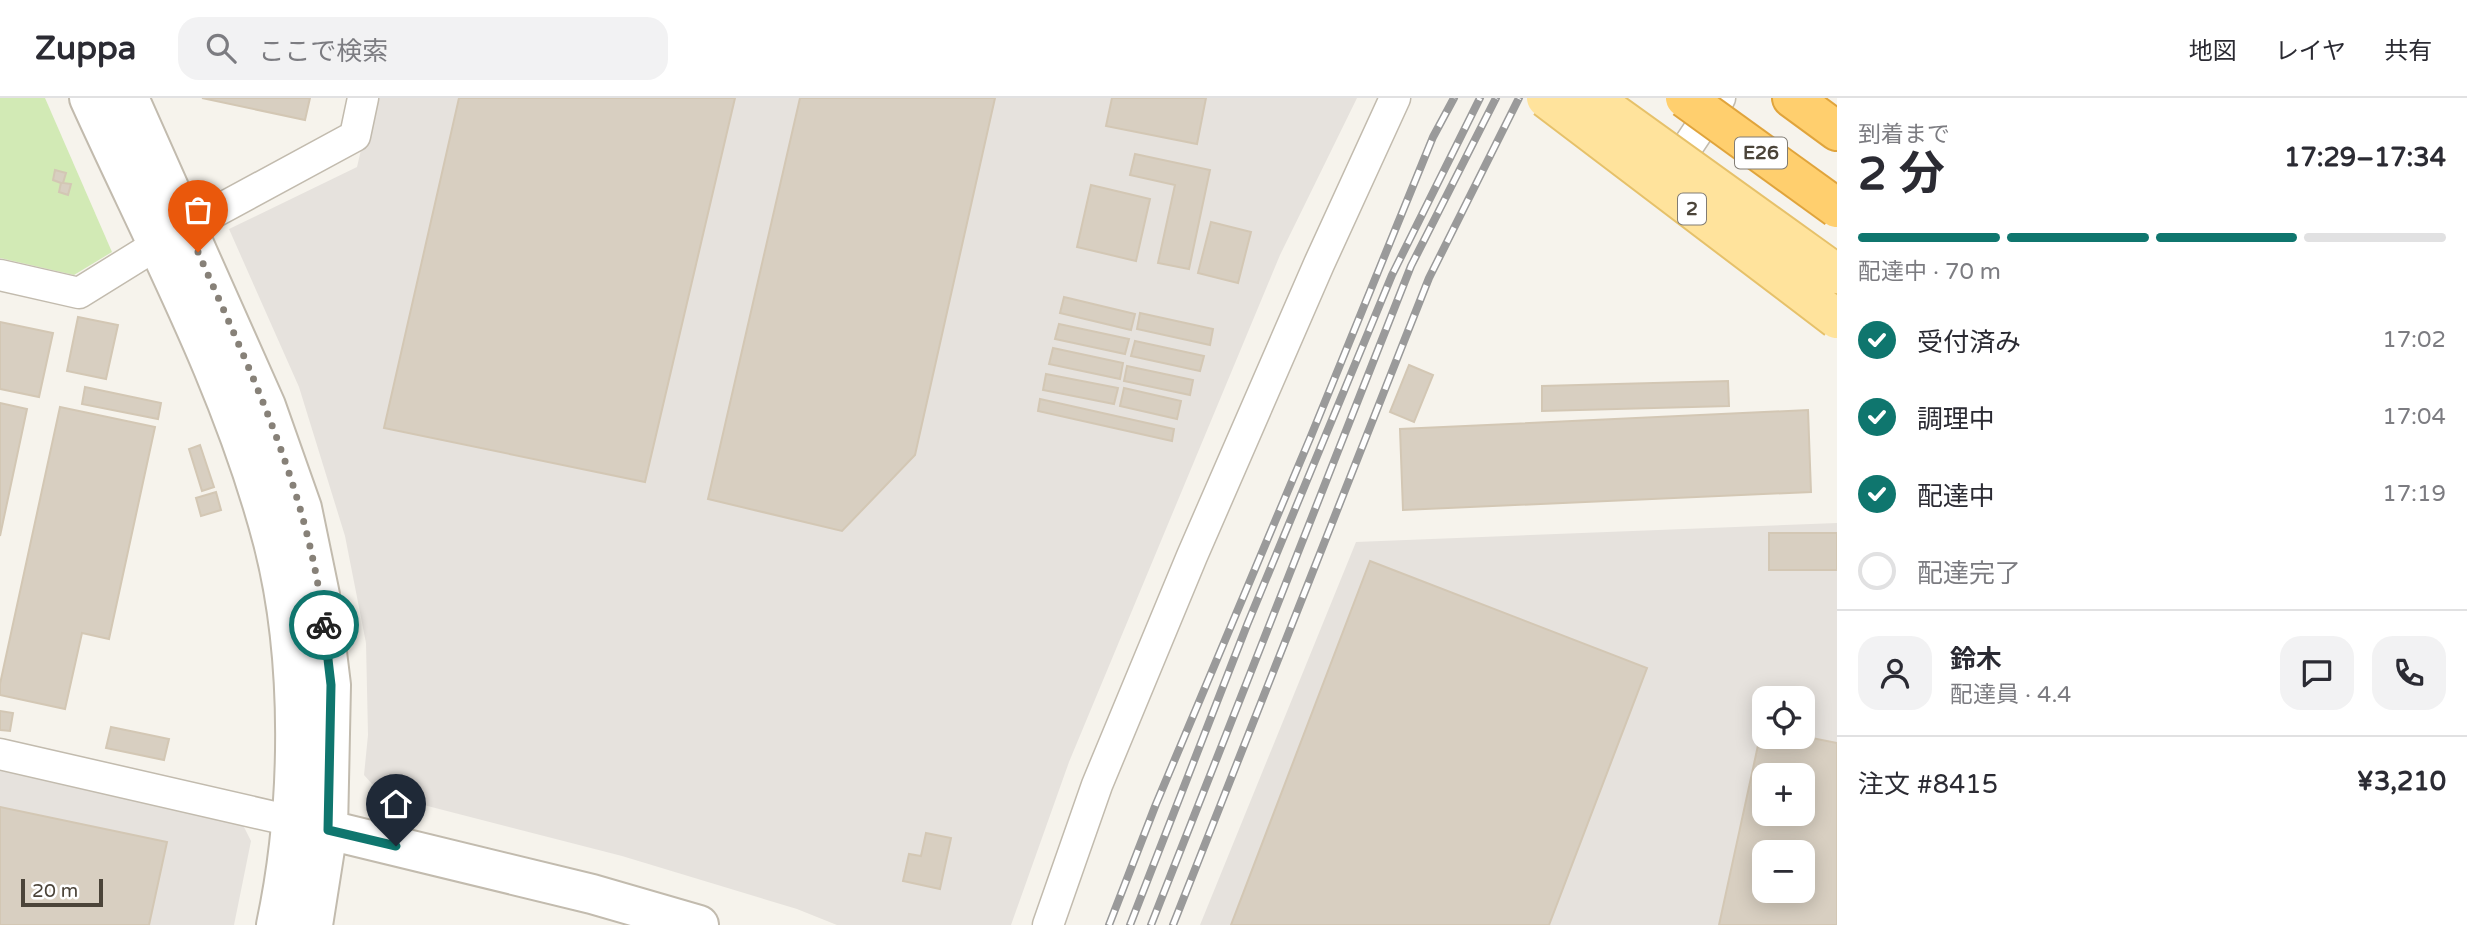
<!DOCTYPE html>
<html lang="ja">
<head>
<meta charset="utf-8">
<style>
  :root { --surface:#fff; --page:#f2f2f3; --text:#2b2b33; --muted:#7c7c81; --line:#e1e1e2; --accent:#0f766e }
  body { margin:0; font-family:"Varela Round","Noto Sans JP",sans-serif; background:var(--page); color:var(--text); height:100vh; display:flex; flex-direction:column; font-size:26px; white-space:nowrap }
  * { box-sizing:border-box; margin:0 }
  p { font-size:23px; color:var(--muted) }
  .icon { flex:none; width:38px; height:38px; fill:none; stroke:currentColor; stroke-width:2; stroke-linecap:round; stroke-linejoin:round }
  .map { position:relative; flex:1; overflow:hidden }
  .drawer { display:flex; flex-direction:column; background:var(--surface); width:630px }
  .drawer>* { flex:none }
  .fabs { position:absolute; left:1752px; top:588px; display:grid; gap:14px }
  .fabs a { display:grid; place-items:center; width:63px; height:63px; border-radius:14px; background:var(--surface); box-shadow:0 4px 18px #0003; font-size:35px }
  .scale { position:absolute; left:21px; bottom:18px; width:82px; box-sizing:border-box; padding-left:7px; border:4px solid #4b4439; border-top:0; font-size:19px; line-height:24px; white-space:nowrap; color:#4b4439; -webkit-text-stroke:5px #fff; paint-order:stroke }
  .pin { position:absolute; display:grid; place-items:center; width:60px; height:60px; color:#fff; margin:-72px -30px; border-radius:50% 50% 50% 0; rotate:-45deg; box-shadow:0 0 7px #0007 }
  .pin .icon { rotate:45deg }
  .courier { position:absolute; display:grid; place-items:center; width:70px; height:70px; margin:-35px; border:5px solid #0f766e; border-radius:50%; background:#fff; color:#222; box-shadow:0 2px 9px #0007 }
  .summary em { font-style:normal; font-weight:700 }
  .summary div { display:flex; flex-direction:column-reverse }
  .summary { display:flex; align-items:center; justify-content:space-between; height:119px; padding:0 21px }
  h1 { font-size:46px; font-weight:700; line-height:52px }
  .bar { display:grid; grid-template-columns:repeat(4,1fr); gap:10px 7px; align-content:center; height:84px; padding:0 21px }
  .bar i { height:9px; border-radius:5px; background:var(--line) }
  .bar .current { background:var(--accent) }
  .bar p { grid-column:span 4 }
  .line { display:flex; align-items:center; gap:18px; padding:0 21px; border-top:2px solid var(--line) }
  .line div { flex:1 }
  .round { display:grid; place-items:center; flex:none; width:74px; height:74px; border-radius:21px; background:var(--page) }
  ol { padding:0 21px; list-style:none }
  li { display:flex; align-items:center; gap:21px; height:77px }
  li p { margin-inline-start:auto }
  li .icon { padding:7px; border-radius:50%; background:var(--accent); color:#fff; stroke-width:4 }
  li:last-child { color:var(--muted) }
  li i { width:38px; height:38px; border:4px solid var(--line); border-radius:50% }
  header { display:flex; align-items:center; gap:42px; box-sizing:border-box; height:98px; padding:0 35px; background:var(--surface); border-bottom:2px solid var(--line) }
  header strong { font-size:33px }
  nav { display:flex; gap:38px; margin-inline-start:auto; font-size:24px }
  .search { width:490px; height:63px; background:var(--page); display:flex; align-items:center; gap:18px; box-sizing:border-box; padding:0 24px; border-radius:21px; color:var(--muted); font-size:26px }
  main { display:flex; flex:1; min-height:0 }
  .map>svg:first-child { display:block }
  .industrial { fill:#e6e2dd; fill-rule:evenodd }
  .green { fill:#d2eab5 }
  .building { fill:#d8cfc1; stroke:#d3c7b4; stroke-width:2; fill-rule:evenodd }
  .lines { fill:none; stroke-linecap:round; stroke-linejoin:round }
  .minor-casing { stroke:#c2bbae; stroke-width:33 }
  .tertiary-casing { stroke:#c2bbae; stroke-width:42 }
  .motorway-casing { stroke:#e0a43c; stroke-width:42 }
  .minor { stroke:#fff; stroke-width:30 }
  .tertiary { stroke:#fff; stroke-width:38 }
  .motorway { stroke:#ffcf6e; stroke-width:38 }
  .rail-casing { stroke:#9a9a9a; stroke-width:8 }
  .rail { stroke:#fff; stroke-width:5; stroke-dasharray:16; stroke-linecap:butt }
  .primary-bridge-casing { stroke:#e6c16a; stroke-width:42; stroke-linecap:butt }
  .motorway-bridge-casing { stroke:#e0a43c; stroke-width:42; stroke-linecap:butt }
  .primary-bridge { stroke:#ffe39c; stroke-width:38 }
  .motorway-bridge { stroke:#ffcf6e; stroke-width:38 }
  .done { stroke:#878178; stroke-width:7; stroke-dasharray:0 12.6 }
  .route { stroke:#0f766e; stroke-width:9 }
  .labels { text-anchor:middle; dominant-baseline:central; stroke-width:6; stroke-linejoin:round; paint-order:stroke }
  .shield { fill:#fff; stroke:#817c74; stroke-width:2 }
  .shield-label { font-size:19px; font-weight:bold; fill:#4b4439 }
</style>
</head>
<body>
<header>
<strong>Zuppa</strong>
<div class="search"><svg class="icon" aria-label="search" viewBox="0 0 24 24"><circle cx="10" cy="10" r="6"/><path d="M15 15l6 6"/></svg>ここで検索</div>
<nav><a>地図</a><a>レイヤ</a><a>共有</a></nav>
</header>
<main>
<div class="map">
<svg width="1837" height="827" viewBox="0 0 1837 827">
  <rect width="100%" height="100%" fill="#f6f3ec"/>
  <!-- industrial -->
  <path class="industrial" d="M373,0H1357L1280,157L1069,664L1011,827H837L797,811L622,758L381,696L364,677L368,637L366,545L345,438L299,289L229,131L357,69Z
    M1837,425V827H1200L1356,444ZM1764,600H1802V639H1764ZM1764,677H1802V716H1764ZM1764,754H1802V793H1764Z
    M0,672L243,727L251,743L234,827H0Z"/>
  <!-- green -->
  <path class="green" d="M0,0H45L112,154L74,177L0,160Z"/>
  <!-- building -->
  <path class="building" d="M202,0H310L305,22Z
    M459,0H735L645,384L384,330Z
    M800,0H995L915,357L842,433L708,401Z
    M1112,0H1206L1197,46L1106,28Z
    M1135,56L1210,72L1189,171L1158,165L1175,87L1130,77Z
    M55,72L66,75L63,85L71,86L68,97L59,94L61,85L53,82Z
    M1091,87L1150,101L1136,163L1077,149Z
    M1211,124L1251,134L1238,185L1198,175Z
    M1064,199L1135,216L1131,232L1060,215Z
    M1140,215L1213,231L1210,247L1137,231Z
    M78,219L118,227L106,281L67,273Z
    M0,224L53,235L39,299L0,291Z
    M1059,226L1129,241L1125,256L1055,241Z
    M1135,243L1204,258L1200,273L1131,258Z
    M1053,250L1123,265L1120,281L1049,266Z
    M1409,267L1433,277L1414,324L1390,314Z
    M1127,268L1193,282L1190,297L1124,283Z
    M1046,276L1118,290L1114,306L1043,292Z
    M1728,283L1729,308L1542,313V288Z
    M85,289L161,305L158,321L82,306Z
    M1124,290L1181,303L1177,321L1120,308Z
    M1040,301L1174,331L1172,343L1038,313Z
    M0,305L27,311L0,438Z
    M60,309L155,329L109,541L82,535L65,611L0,597V586Z
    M1808,312L1811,394L1403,412L1400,331Z
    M200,347L214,389L202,393L189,351Z
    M216,394L221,412L201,418L196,400Z
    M1769,435H1837V472H1769Z
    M1370,463L1647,570L1549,827H1231Z
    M0,613L13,615L10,633L0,632Z
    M111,629L169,641L164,662L106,650Z
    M1762,629L1764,639L1802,638L1837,645V827H1719ZM1764,677H1802V716H1764ZM1764,754H1802V793H1764Z
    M0,709L167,744L149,827H0Z
    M926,735L951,740L940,791L903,783L909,756L921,758Z"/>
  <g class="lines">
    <!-- minor casing -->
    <g class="minor-casing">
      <path id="minor" d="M1668,78L1720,0
        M187,129L355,38L363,0
        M0,177L79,195L158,146
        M0,656L292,723
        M1048,827L1097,687L1192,458L1319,166L1395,0"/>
    </g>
    <!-- tertiary casing -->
    <g class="tertiary-casing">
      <path id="tertiary" d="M89,0C155,146 232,287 273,444C303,561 301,709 276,827
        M129,0L266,308L302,410L320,497L331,587L328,732L313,827
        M304,726L592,796L699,827"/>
    </g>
    <!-- motorway casing -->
    <g class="motorway-casing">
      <path id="motorway" d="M1792,0L1837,33"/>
    </g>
    <!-- minor -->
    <use href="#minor" class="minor"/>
    <!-- tertiary -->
    <use href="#tertiary" class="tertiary"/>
    <!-- motorway -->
    <use href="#motorway" class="motorway"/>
    <!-- rail casing -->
    <g class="rail-casing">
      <path id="rail" d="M1109,827L1156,706L1311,338L1433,39L1454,0
        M1130,827L1247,527L1392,177L1480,0
        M1151,827L1411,168L1496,0
        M1173,827L1429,180L1519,0"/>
    </g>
    <!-- rail -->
    <use href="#rail" class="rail"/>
    <!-- primary-bridge casing -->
    <g class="primary-bridge-casing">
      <path id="primary-bridge" d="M1546,0L1837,221
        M1592,0L1837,176"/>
    </g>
    <!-- motorway-bridge casing -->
    <g class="motorway-bridge-casing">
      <path id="motorway-bridge" d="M1685,0L1837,110"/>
    </g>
    <!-- primary-bridge -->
    <use href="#primary-bridge" class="primary-bridge"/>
    <!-- motorway-bridge -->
    <use href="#motorway-bridge" class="motorway-bridge"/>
  </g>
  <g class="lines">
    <!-- done -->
    <path class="done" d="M198,154C252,277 308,392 324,527"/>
    <!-- route -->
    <path class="route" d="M324,527L331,587L328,732L396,748"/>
  </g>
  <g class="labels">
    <!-- shield labels -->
    <g class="shield">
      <rect x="1735" y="39.5" width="52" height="31" rx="5"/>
      <rect x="1678" y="95.5" width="28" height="31" rx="5"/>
    </g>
    <g class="shield-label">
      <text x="1761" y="55">E26</text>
      <text x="1692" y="111">2</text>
    </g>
  </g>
</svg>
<div class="fabs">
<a><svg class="icon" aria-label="locate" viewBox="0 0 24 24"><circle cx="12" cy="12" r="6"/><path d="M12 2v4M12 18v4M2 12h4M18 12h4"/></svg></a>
<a>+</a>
<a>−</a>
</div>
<div class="scale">20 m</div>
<div class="pin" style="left:198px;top:154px;background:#ea580c"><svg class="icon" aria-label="bag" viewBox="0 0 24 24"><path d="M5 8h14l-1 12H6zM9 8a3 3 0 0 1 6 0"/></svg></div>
<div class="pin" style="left:396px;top:748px;background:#1f2937"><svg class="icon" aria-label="home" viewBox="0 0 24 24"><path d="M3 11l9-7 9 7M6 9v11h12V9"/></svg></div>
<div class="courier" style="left:324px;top:527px"><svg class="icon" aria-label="bike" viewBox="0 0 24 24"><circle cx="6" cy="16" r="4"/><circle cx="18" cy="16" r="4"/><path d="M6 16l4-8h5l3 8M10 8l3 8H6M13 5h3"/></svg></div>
</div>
<section class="drawer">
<div class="summary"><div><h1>2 分</h1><p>到着まで</p></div><em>17:29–17:34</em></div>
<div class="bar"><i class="current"></i><i class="current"></i><i class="current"></i><i></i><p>配達中 · 70 m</p></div>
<ol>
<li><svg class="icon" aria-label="check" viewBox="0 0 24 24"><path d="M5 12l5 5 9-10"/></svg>受付済み<p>17:02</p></li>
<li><svg class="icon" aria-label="check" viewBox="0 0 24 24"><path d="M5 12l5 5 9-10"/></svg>調理中<p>17:04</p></li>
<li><svg class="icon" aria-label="check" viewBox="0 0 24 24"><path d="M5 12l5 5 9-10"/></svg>配達中<p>17:19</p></li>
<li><i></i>配達完了</li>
</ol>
<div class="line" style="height:126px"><a class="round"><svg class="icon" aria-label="person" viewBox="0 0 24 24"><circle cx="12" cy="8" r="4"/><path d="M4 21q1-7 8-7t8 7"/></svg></a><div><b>鈴木</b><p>配達員 · 4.4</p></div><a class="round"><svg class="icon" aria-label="chat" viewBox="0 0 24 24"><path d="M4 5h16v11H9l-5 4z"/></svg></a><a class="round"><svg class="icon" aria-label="phone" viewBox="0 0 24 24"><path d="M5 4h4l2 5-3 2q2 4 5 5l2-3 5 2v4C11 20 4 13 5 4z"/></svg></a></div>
<div class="line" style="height:91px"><div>注文 #8415</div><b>¥3,210</b></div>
</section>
</main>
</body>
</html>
